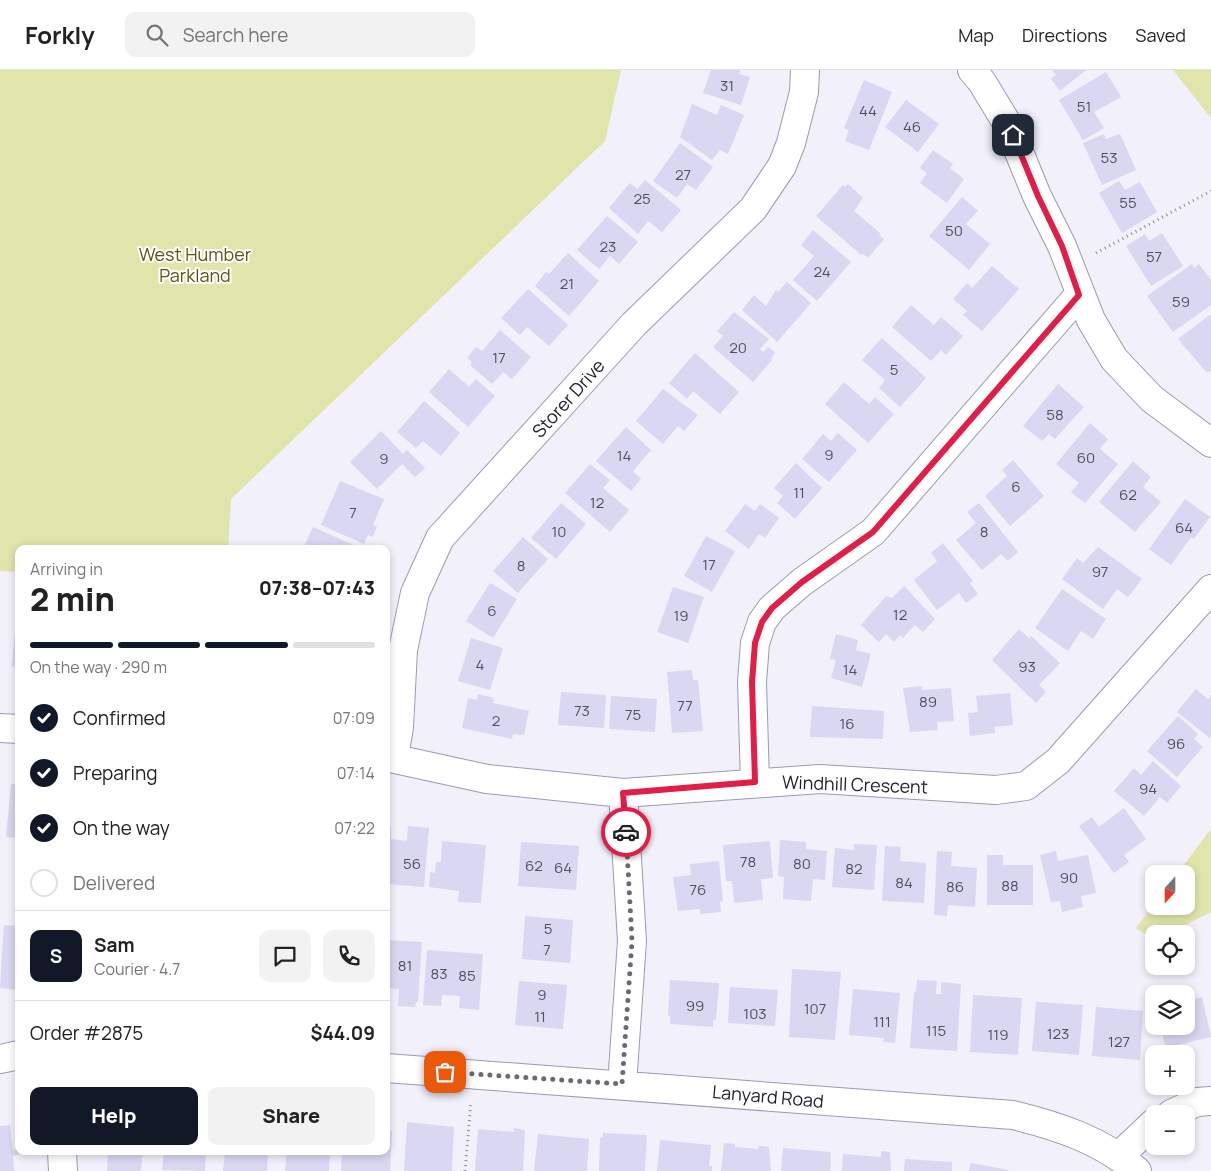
<!DOCTYPE html>
<html lang="en">
<head>
<meta charset="utf-8">
<style>
  :root { --surface:#fff; --page:#f2f2f2; --text:#222; --muted:#767676; --line:#e0e0e0; --accent:#111827 }
  body { margin:0; font-family:Manrope,sans-serif; background:var(--page); color:var(--text); height:100vh; display:flex; flex-direction:column; font-size:19px; white-space:nowrap }
  * { box-sizing:border-box; margin:0 }
  p { font-size:16px; color:var(--muted) }
  .icon { flex:none; width:28px; height:28px; fill:none; stroke:currentColor; stroke-width:2; stroke-linecap:round; stroke-linejoin:round }
  .map { position:relative; flex:1; overflow:hidden }
  .sheet { position:absolute; left:15px; top:475px; width:375px; height:610px; display:flex; flex-direction:column; background:var(--surface); border-radius:10px; box-shadow:0 2px 8px #0003 }
  .sheet>* { flex:none }
  .needle { width:32px; rotate:201deg }
  .tools { position:absolute; left:1145px; top:795px; display:grid; gap:10px }
  .tools a { display:grid; place-items:center; width:50px; height:50px; border-radius:10px; background:var(--surface); box-shadow:0 2px 8px #0003; font-size:25px }
  .pin { position:absolute; display:grid; place-items:center; width:42px; height:42px; color:#fff; margin:-21px; border-radius:10px; box-shadow:0 2px 8px #0006 }
  .courier { position:absolute; display:grid; place-items:center; width:50px; height:50px; margin:-25px; border:4px solid #e11d48; border-radius:50%; background:#fff; color:#222; box-shadow:0 1px 6px #0007 }
  .head em { font-style:normal; font-weight:800 }
  .head div { display:flex; flex-direction:column-reverse }
  .head { display:flex; align-items:center; justify-content:space-between; height:85px; padding:0 15px }
  h1 { font-size:32px; font-weight:800; line-height:38px }
  .bar { display:grid; grid-template-columns:repeat(4,1fr); gap:8px 5px; align-content:center; height:60px; padding:0 15px }
  .bar i { height:6px; border-radius:4px; background:var(--line) }
  .bar .active { background:var(--accent) }
  .bar p { grid-column:span 4 }
  .line { display:flex; align-items:center; gap:12px; padding:0 15px; border-top:1px solid var(--line) }
  .line div { flex:1 }
  .round { display:grid; place-items:center; flex:none; width:52px; height:52px; border-radius:10px; background:var(--page) }
  ol { padding:0 15px; list-style:none }
  li { display:flex; align-items:center; gap:15px; height:55px }
  li p { margin-inline-start:auto }
  li .icon { padding:5px; border-radius:50%; background:var(--accent); color:#fff; stroke-width:4 }
  li:last-child { color:var(--muted) }
  li i { width:28px; height:28px; border:2px solid var(--line); border-radius:50% }
  .button { display:flex; gap:10px; margin-top:auto; padding:10px 15px }
  .button a { flex:1; height:58px; border-radius:10px; background:var(--accent); color:#fff; font-size:20px; font-weight:800; line-height:58px; text-align:center }
  .button a+a { background:var(--page); color:var(--text) }
  header { display:flex; align-items:center; gap:30px; box-sizing:border-box; height:70px; padding:0 25px; background:var(--surface); border-bottom:1px solid var(--line) }
  header strong { font-size:24px }
  nav { display:flex; gap:28px; margin-inline-start:auto; font-size:18px }
  .search { width:350px; height:45px; background:var(--page); display:flex; align-items:center; gap:12px; box-sizing:border-box; padding:0 18px; border-radius:10px; color:var(--muted); font-size:19px }
  .map>svg:first-child { display:block }
  .green { fill:#e0e5ab }
  .building { fill:#d9d7f1 }
  .lines { fill:none; stroke-linecap:round; stroke-linejoin:round }
  .minor-casing { stroke:#9c9ab4; stroke-width:30 }
  .path { stroke:#8a8994; stroke-width:3; stroke-dasharray:1 4; stroke-linecap:butt }
  .minor { stroke:#fff; stroke-width:28 }
  .done { stroke:#6b6a74; stroke-width:5; stroke-dasharray:0 9 }
  .route { stroke:#e11d48; stroke-width:6 }
  .labels { text-anchor:middle; dominant-baseline:central; stroke-width:4; stroke-linejoin:round; paint-order:stroke }
  .number-label { font-size:15px; fill:#504f5d }
  .park-label { font-size:18px; fill:#555713; stroke:#fff }
  .street-label { font-size:18px; fill:#23222c; stroke:#fff }
</style>
</head>
<body>
<header>
<strong>Forkly</strong>
<div class="search"><svg class="icon" aria-label="search" viewBox="0 0 24 24"><circle cx="10" cy="10" r="6"/><path d="M15 15l6 6"/></svg>Search here</div>
<nav><a>Map</a><a>Directions</a><a>Saved</a></nav>
</header>
<div class="map">
<svg width="1211" height="1101" viewBox="0 0 1211 1101">
  <rect width="100%" height="100%" fill="#f1f0fb"/>
  <!-- green -->
  <path class="green" d="M0,0H621L605,71L231,429L228,479H19V502L0,501Z
    M1173,0H1211V48Z
    M1211,759V842L1168,864H1154L1153,870L1136,858L1154,834V836H1186V804H1177Z"/>
  <!-- building -->
  <path class="building" d="M711,0H740L739,4L750,7L741,35L703,23Z
    M1052,0H1086L1060,21L1051,9L1056,5Z
    M1106,2L1121,27L1094,42L1104,58L1083,70L1059,30Z
    M864,10L892,22L869,80L845,71L849,60L844,58Z
    M906,30L939,54L918,82L885,57Z
    M692,34L717,45L721,35L744,45L728,84L720,80L712,90L680,67Z
    M1104,64L1106,69L1120,64L1136,100L1102,115L1083,73Z
    M680,73L713,97L696,120L687,114L677,128L653,111Z
    M933,80L953,94L950,98L964,109L947,133L920,113L927,103L920,98Z
    M645,110L681,140L662,162L648,151L638,164L609,138L630,113L637,119Z
    M1119,111L1125,120L1140,112L1157,142L1122,163L1099,123Z
    M848,114L863,128L854,141L881,164L879,165L884,169L868,188L863,184L861,185L816,146L843,115L845,117Z
    M962,127L978,141L966,154L990,174L969,200L929,166Z
    M607,146L638,172L619,194L610,186L599,199L577,180Z
    M813,160L851,192L817,231L793,210L814,186L801,175Z
    M1162,163L1183,196L1151,216L1126,176L1145,164L1149,171Z
    M568,183L599,211L569,246L535,216L546,202L549,204Z
    M1192,194L1194,198L1199,194L1211,210V235L1173,262L1147,226Z
    M992,196L1019,219L982,261L963,245L967,241L953,229L967,213L972,218Z
    M787,212L811,233L777,272L742,240L754,225L766,236L776,220L778,222Z
    M528,219L568,255L549,276L527,257L520,265L501,248Z
    M911,235L934,255L941,247L963,266L946,285L941,280L931,291L892,257Z
    M734,242L769,269L760,279L763,282L768,277L775,282L771,289L772,290L753,312L713,277L723,266L717,261Z
    M1211,244V300L1207,303L1178,269Z
    M500,260L531,287L512,309L503,302L492,314L470,295L472,292L467,288L476,277L482,281Z
    M882,268L926,308L900,337L879,318L885,310L862,290Z
    M695,283L739,322L720,344L693,321L687,329L669,313Z
    M449,299L469,317L476,309L495,326L468,357L429,322Z
    M844,312L869,334L875,327L894,344L868,373L825,334Z
    M1058,314L1084,337L1055,369L1049,364L1042,371L1023,356Z
    M663,319L698,345L684,361L678,356L663,374L636,351Z
    M424,331L460,363L441,386L423,371L416,378L397,362Z
    M1090,353L1108,369L1100,379L1118,394L1085,433L1071,422L1079,413L1056,394Z
    M626,357L651,380L633,401L641,409L631,421L596,391Z
    M381,361L403,384L407,380L425,398L415,407L402,394L377,419L350,392Z
    M838,363L857,380L829,412L802,389L823,364L831,371Z
    M1013,390L1044,426L1010,456L985,426L1007,406L1002,400Z
    M1133,391L1151,407L1143,417L1161,432L1135,462L1099,432Z
    M796,393L822,418L795,449L777,433L783,426L774,418Z
    M590,394L610,410L603,418L629,440L610,462L565,423Z
    M340,411L384,429L373,455L377,456L373,467L368,465L364,474L321,455Z
    M1185,429L1210,447L1194,469L1191,467L1171,495L1149,479Z
    M561,433L586,454L556,489L531,468Z
    M979,433L1018,482L1008,491L1001,484L982,500L956,470L976,453L967,442Z
    M745,434L755,441L760,434L779,448L765,468L759,464L749,479L725,461Z
    M313,457L354,475L352,479H303Z
    M706,466L735,481L712,522L684,506Z
    M523,467L548,489L518,523L493,501Z
    M943,473L973,511L970,513L978,524L966,533L959,523L937,540L914,510L937,491L931,483Z
    M1098,477L1142,509L1128,527L1117,519L1103,539L1062,509L1077,488L1083,493Z
    M490,513L517,529L493,568L466,551Z
    M904,516L935,549L923,562L915,555L903,568L900,565L894,572L886,564L879,572L861,555L886,526L892,528Z
    M673,517L704,527L688,573L657,562Z
    M1062,519L1106,549L1093,569L1081,561L1068,581L1035,558Z
    M16,549H19V597L12,596Z
    M1019,559L1029,568L1031,566L1060,593L1039,615L1046,622L1036,633L992,590Z
    M836,564L858,570L856,580L871,584L862,617L831,608L836,590L830,589Z
    M471,568L503,578L490,620L458,611Z
    M692,600L693,610H698L703,661L672,663L667,602Z
    M922,616V620L951,618L954,651L937,652L938,660L910,662L903,618Z
    M1196,619L1208,629L1211,625V669L1177,642Z
    M561,622L606,625L604,658L558,655Z
    M1010,623L1013,655L994,657L995,663L970,666L968,643L978,642L976,626Z
    M478,624L494,628L493,633L529,641L524,665L513,664L512,669L462,658L468,628L477,630Z
    M611,626L657,629L655,662L609,659Z
    M812,636L884,641L883,669L810,667Z
    M1178,646L1198,664L1194,669L1203,677L1177,707L1147,681Z
    M1153,691L1181,716L1167,733L1160,727L1144,746L1114,721L1134,698L1141,705Z
    M11,714H19V768L6,767Z
    M1124,738L1146,769L1124,785L1129,792L1114,803L1079,756L1092,747L1099,757Z
    M386,755L391,756V769L407,771L408,756L429,758L424,817L386,814Z
    M780,770L806,772V779L827,781L825,810L813,809L811,831L783,829L784,807L778,806Z
    M442,771L486,775L481,833L458,832L459,821L429,817L430,802L435,803L436,792H441Z
    M770,771L773,808L761,809L763,830L734,833L732,811H726L723,775Z
    M521,772L579,776L576,820L518,816Z
    M854,774L877,775L874,820L832,817L835,778L854,780Z
    M885,776L901,777L900,791L926,793L924,833L882,831Z
    M937,781L952,782L951,796L977,798L975,837L948,835L947,846L934,845Z
    M1056,781L1058,791L1088,785L1096,823L1081,826L1083,837L1062,842L1060,831L1051,832L1040,785Z
    M987,785H1003V795H1033V835H987Z
    M719,791L723,831L720,832L721,842L700,844V839L678,841L673,807L691,805L690,794Z
    M525,846L573,850L570,893L522,889Z
    M4,855L19,856V920L0,918Z
    M386,870L422,872L418,932H416L415,937L398,936L399,919L386,918Z
    M427,880L483,884L479,940L459,938L460,926L442,925L441,936L423,935Z
    M792,899L841,902L835,970L789,967Z
    M670,910L719,913L716,950H713V957L670,954V946H668Z
    M917,910L937,911L936,924H941V912L961,914L957,981L910,978L914,922H916Z
    M519,911L567,915L563,959L515,955Z
    M730,917L778,920L775,956L728,953Z
    M853,919L900,923L895,973L883,972L884,968L849,965Z
    M973,925L1022,928L1018,985L970,982Z
    M1202,927L1211,967L1166,978L1160,956H1186V931Z
    M1036,932L1083,935L1079,985L1032,981Z
    M1096,937L1143,941L1140,990L1092,986Z
    M407,1052L454,1057L452,1101H404Z
    M10,1055L13,1080L18,1079L19,1085L13,1086L14,1101H0V1056Z
    M514,1058L524,1060L525,1062L523,1101H475L478,1059L514,1062Z
    M386,1061H392L390,1101H341L342,1081H386Z
    M603,1063L647,1065L645,1101H599L600,1067L603,1068Z
    M538,1064L589,1069L587,1101H534Z
    M660,1070L711,1075L709,1096H712V1101H657Z
    M724,1073L735,1074V1077L758,1079V1076L769,1077L771,1101H721Z
    M783,1078L831,1082L830,1101H781Z
    M108,1081H143L141,1101H107Z
    M164,1081H206L205,1101L162,1100Z
    M225,1081H268L267,1101H223Z
    M287,1081H330L329,1101H285Z
    M881,1081L890,1082L891,1101H842L843,1084L881,1087Z
    M905,1089L952,1092V1101H904Z
    M971,1093L1009,1100V1101H969Z"/>
  <g class="lines">
    <!-- minor casing -->
    <g class="minor-casing">
      <path id="minor" d="M972,0L982,12L1008,55L1037,126L1062,176L1091,250L1114,289L1152,329L1211,373
        M0,658L19,659
        M386,687L487,709L623,723L820,709L996,720L1026,716L1058,691L1211,519
        M394,687L399,657L403,580L415,523L440,468L634,254L753,139L782,96L791,73L804,22L805,0
        M755,712L752,612L755,573L762,552L772,538L802,512L873,462L1079,225
        M0,989L19,985
        M386,998L1013,1045C1058,1056 1101,1070 1137,1101
        M622,1015L632,871L623,723
        M1171,1044L1197,1032L1211,1031
        M62,1081L63,1101
        M1119,1086L1154,1053"/>
    </g>
    <!-- path -->
    <path class="path" d="M1096,183L1211,121
      M465,1101L471,1032"/>
    <!-- minor -->
    <use href="#minor" class="minor"/>
  </g>
  <g class="lines">
    <!-- done -->
    <path class="done" d="M445,1002L622,1014L632,871L626,762"/>
    <!-- route -->
    <path class="route" d="M626,762L623,723L755,712L752,612L755,573L762,552L772,538L802,512L873,462L1079,225L1062,176L1038,126L1013,65"/>
  </g>
  <g class="labels">
    <!-- number labels -->
    <g class="number-label">
      <text x="727" y="15">31</text>
      <text x="1084" y="36">51</text>
      <text x="868" y="40">44</text>
      <text x="912" y="56">46</text>
      <text x="1109" y="87">53</text>
      <text x="683" y="104">27</text>
      <text x="642" y="128">25</text>
      <text x="1128" y="132">55</text>
      <text x="954" y="160">50</text>
      <text x="608" y="176">23</text>
      <text x="1154" y="186">57</text>
      <text x="822" y="201">24</text>
      <text x="567" y="213">21</text>
      <text x="1181" y="231">59</text>
      <text x="738" y="277">20</text>
      <text x="499" y="287">17</text>
      <text x="894" y="299">5</text>
      <text x="1055" y="344">58</text>
      <text x="829" y="384">9</text>
      <text x="624" y="385">14</text>
      <text x="1086" y="387">60</text>
      <text x="384" y="388">9</text>
      <text x="1016" y="416">6</text>
      <text x="799" y="422">11</text>
      <text x="1128" y="424">62</text>
      <text x="597" y="432">12</text>
      <text x="353" y="442">7</text>
      <text x="1184" y="457">64</text>
      <text x="559" y="461">10</text>
      <text x="984" y="461">8</text>
      <text x="709" y="494">17</text>
      <text x="521" y="495">8</text>
      <text x="1100" y="501">97</text>
      <text x="492" y="540">6</text>
      <text x="900" y="544">12</text>
      <text x="681" y="545">19</text>
      <text x="480" y="594">4</text>
      <text x="1027" y="596">93</text>
      <text x="850" y="599">14</text>
      <text x="928" y="631">89</text>
      <text x="685" y="635">77</text>
      <text x="582" y="640">73</text>
      <text x="633" y="644">75</text>
      <text x="496" y="650">2</text>
      <text x="847" y="653">16</text>
      <text x="1176" y="673">96</text>
      <text x="1148" y="718">94</text>
      <text x="748" y="791">78</text>
      <text x="412" y="793">56</text>
      <text x="802" y="793">80</text>
      <text x="534" y="795">62</text>
      <text x="563" y="797">64</text>
      <text x="854" y="798">82</text>
      <text x="1069" y="807">90</text>
      <text x="904" y="812">84</text>
      <text x="1010" y="815">88</text>
      <text x="955" y="816">86</text>
      <text x="698" y="819">76</text>
      <text x="548" y="858">5</text>
      <text x="547" y="879">7</text>
      <text x="405" y="895">81</text>
      <text x="439" y="903">83</text>
      <text x="467" y="905">85</text>
      <text x="542" y="924">9</text>
      <text x="695" y="935">99</text>
      <text x="815" y="938">107</text>
      <text x="755" y="943">103</text>
      <text x="540" y="946">11</text>
      <text x="882" y="951">111</text>
      <text x="936" y="960">115</text>
      <text x="1058" y="963">123</text>
      <text x="998" y="964">119</text>
      <text x="1119" y="971">127</text>
    </g>
    <!-- park labels -->
    <g class="park-label">
      <text x="195" y="184">West Humber<tspan x="195" dy="21">Parkland</tspan></text>
    </g>
    <!-- street labels -->
    <g class="street-label">
      <text transform="translate(568 328) rotate(-48)">Storer Drive</text>
      <text transform="translate(855 714) rotate(2)">Windhill Crescent</text>
      <text transform="translate(768 1026) rotate(5)">Lanyard Road</text>
    </g>
  </g>
</svg>
<div class="tools">
<a><svg class="needle" viewBox="-14 -14 28 28"><path d="M0-13l5 13h-10z" fill="#e53935"/><path d="M0 13l5-13h-10z" fill="#767676"/></svg></a>
<a><svg class="icon" aria-label="locate" viewBox="0 0 24 24"><circle cx="12" cy="12" r="6"/><path d="M12 2v4M12 18v4M2 12h4M18 12h4"/></svg></a>
<a><svg class="icon" aria-label="layers" viewBox="0 0 24 24"><path d="M12 4l9 5-9 5-9-5zM3 14l9 5 9-5"/></svg></a>
<a>+</a>
<a>−</a>
</div>
<div class="pin" style="left:445px;top:1002px;background:#ea580c"><svg class="icon" aria-label="bag" viewBox="0 0 24 24"><path d="M5 8h14l-1 12H6zM9 8a3 3 0 0 1 6 0"/></svg></div>
<div class="pin" style="left:1013px;top:65px;background:#1f2937"><svg class="icon" aria-label="home" viewBox="0 0 24 24"><path d="M3 11l9-7 9 7M6 9v11h12V9"/></svg></div>
<div class="courier" style="left:626px;top:762px"><svg class="icon" aria-label="car" viewBox="0 0 24 24"><path d="M5 17H2v-5l4-1 3-4h7l3 4 3 1v5h-3M9 17h6M6 11h13"/><circle cx="7" cy="17" r="2"/><circle cx="17" cy="17" r="2"/></svg></div>
<section class="sheet">
<div class="head"><div><h1>2 min</h1><p>Arriving in</p></div><em>07:38–07:43</em></div>
<div class="bar"><i class="active"></i><i class="active"></i><i class="active"></i><i></i><p>On the way · 290 m</p></div>
<ol>
<li><svg class="icon" aria-label="check" viewBox="0 0 24 24"><path d="M5 12l5 5 9-10"/></svg>Confirmed<p>07:09</p></li>
<li><svg class="icon" aria-label="check" viewBox="0 0 24 24"><path d="M5 12l5 5 9-10"/></svg>Preparing<p>07:14</p></li>
<li><svg class="icon" aria-label="check" viewBox="0 0 24 24"><path d="M5 12l5 5 9-10"/></svg>On the way<p>07:22</p></li>
<li><i></i>Delivered</li>
</ol>
<div class="line" style="height:90px"><b class="round" style="background:var(--accent);color:#fff">S</b><div><b>Sam</b><p>Courier · 4.7</p></div><a class="round"><svg class="icon" aria-label="chat" viewBox="0 0 24 24"><path d="M4 5h16v11H9l-5 4z"/></svg></a><a class="round"><svg class="icon" aria-label="phone" viewBox="0 0 24 24"><path d="M5 4h4l2 5-3 2q2 4 5 5l2-3 5 2v4C11 20 4 13 5 4z"/></svg></a></div>
<div class="line" style="height:65px"><div>Order #2875</div><b>$44.09</b></div>
<div class="button"><a>Help</a><a>Share</a></div>
</section>
</div>
</body>
</html>
